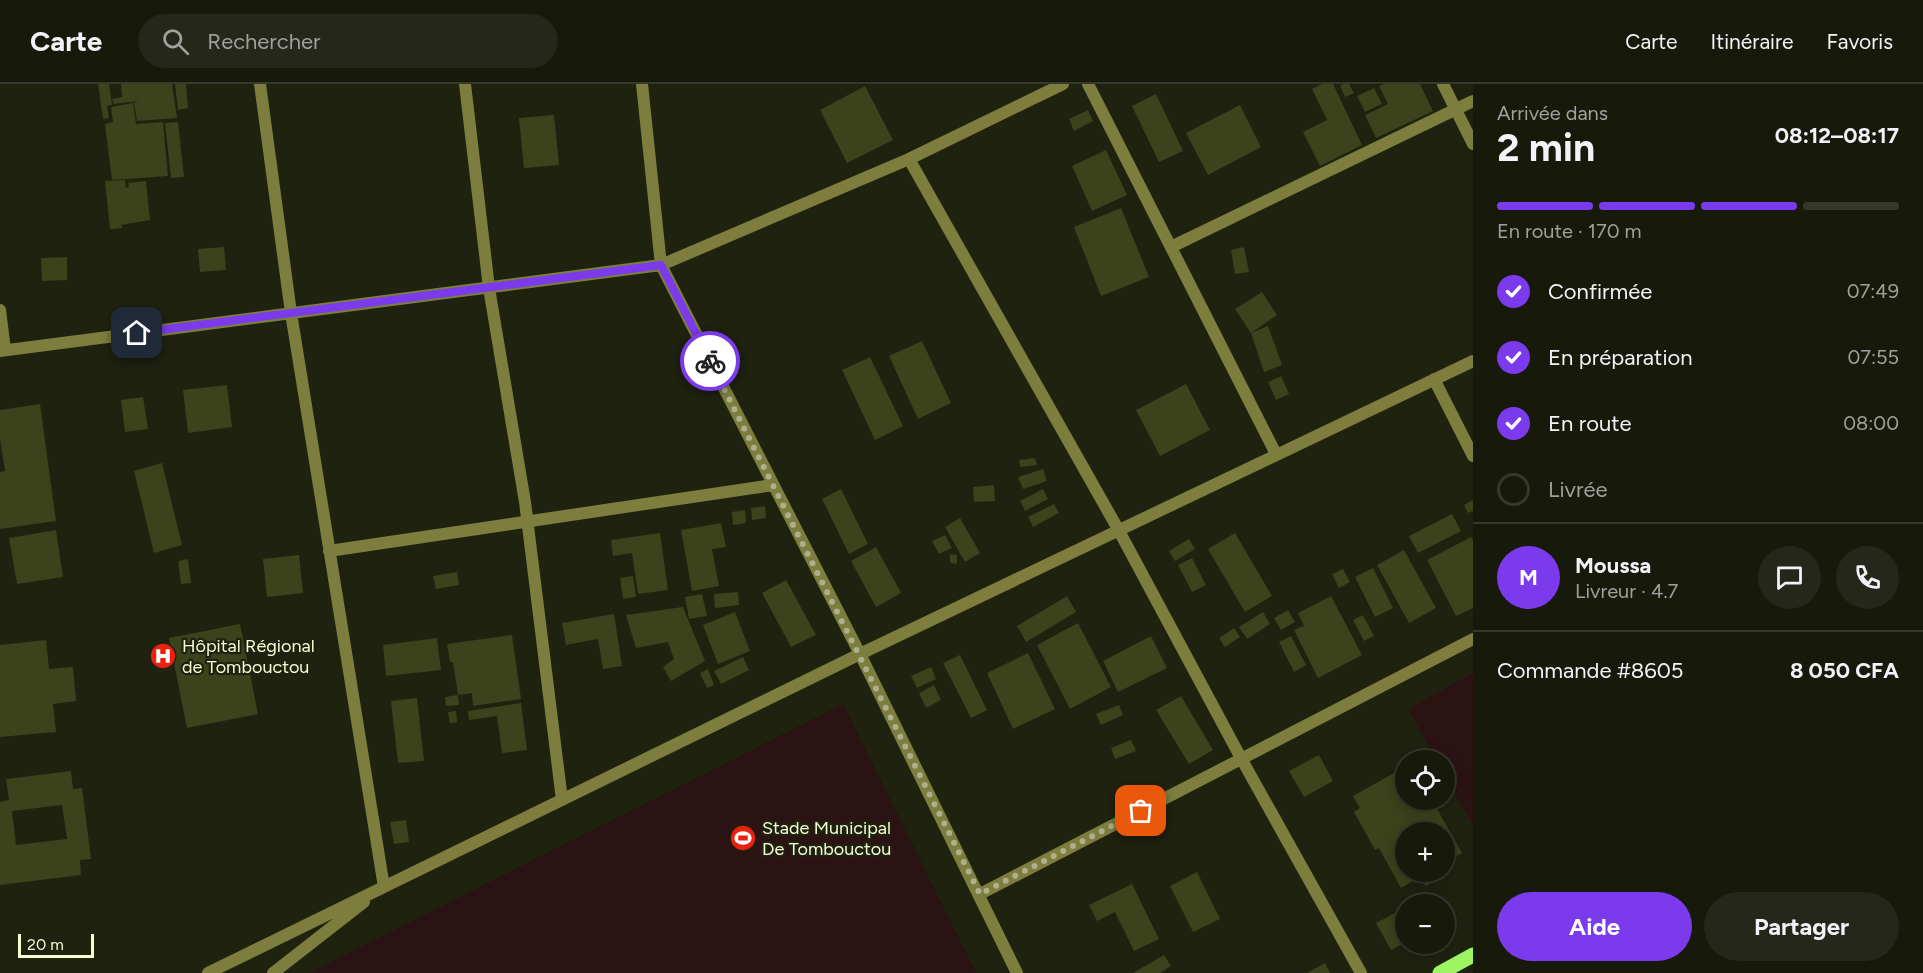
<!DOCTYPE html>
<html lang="fr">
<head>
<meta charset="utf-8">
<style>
  :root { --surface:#171a0b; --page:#242719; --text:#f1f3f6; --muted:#9ea19d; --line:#36382c; --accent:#7c3aed }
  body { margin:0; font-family:Figtree,sans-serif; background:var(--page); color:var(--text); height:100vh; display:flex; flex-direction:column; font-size:22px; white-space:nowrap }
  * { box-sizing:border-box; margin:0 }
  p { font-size:20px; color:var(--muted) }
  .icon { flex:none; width:33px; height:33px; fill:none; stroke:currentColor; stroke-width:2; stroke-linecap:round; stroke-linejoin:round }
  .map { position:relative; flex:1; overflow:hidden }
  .sheet { display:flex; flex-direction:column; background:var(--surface); width:450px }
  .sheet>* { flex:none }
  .fabs { position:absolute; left:1395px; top:666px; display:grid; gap:12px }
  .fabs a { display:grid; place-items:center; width:60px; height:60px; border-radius:50%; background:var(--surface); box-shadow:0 3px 15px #0003,0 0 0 2px var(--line); font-size:30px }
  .scale { position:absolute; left:18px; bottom:15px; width:76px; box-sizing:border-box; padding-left:6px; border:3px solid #f8fcd3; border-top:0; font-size:16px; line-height:21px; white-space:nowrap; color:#f8fcd3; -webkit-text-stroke:4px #1f220f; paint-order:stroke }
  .pin { position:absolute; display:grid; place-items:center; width:51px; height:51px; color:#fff; margin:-26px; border-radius:12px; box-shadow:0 3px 9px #0006 }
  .courier { position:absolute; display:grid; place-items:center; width:60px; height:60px; margin:-30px; border:4px solid #7c3aed; border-radius:50%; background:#fff; color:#222; box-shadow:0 2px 8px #0007 }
  .head em { font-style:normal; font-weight:700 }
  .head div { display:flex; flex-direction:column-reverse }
  .head { display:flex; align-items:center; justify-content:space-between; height:102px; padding:0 24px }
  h1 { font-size:39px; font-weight:700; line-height:45px }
  .bar { display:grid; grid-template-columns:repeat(4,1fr); gap:9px 6px; align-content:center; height:72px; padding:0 24px }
  .bar i { height:8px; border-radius:4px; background:var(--line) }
  .bar .current { background:var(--accent) }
  .bar p { grid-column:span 4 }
  .line { display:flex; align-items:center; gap:15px; padding:0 24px; border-top:2px solid var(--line) }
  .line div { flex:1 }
  .round { display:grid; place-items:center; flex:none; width:63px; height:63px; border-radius:32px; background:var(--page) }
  ol { padding:0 24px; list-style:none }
  li { display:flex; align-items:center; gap:18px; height:66px }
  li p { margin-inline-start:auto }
  li .icon { padding:6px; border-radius:50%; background:var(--accent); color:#fff; stroke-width:4 }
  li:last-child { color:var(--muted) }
  li i { width:33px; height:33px; border:3px solid var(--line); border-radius:50% }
  .button { display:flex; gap:12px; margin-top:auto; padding:12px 24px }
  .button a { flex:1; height:69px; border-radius:36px; background:var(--accent); color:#fff; font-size:24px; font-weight:700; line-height:69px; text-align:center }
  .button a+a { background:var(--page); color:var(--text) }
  header { display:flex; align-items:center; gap:36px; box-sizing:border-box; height:84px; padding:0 30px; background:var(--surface); border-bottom:2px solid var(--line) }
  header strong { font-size:28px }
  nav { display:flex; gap:33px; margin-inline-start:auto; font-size:21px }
  .search { width:420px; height:54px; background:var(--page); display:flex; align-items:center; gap:15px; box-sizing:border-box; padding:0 21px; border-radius:33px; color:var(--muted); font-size:22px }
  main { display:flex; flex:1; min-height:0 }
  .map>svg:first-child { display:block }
  .green { fill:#2b1314 }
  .building { fill:#3b421c; fill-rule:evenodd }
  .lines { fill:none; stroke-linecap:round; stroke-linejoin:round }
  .street { stroke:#7d7e3d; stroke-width:12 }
  .primary { stroke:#9cf561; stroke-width:15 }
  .done { stroke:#acb08e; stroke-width:6; stroke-dasharray:0 10.8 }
  .route { stroke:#7c3aed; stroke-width:8 }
  .labels { text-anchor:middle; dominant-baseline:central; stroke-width:4.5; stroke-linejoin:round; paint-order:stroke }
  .poi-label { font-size:18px; fill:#f8fcd3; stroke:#1f220f; text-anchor:start }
</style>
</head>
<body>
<header>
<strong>Carte</strong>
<div class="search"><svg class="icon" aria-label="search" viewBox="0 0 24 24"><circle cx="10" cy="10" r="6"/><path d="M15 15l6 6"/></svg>Rechercher</div>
<nav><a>Carte</a><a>Itinéraire</a><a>Favoris</a></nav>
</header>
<main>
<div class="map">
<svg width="1473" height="889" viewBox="0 0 1473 889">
  <rect width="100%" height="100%" fill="#1f220f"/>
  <!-- green -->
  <path class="green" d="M1473,589V742L1445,691L1444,676H1437L1408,625Z
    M843,620L976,889H309L311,888Z"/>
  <!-- building -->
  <path class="building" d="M98,0H109L112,21L107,22L109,34L103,35Z
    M121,0H172L177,34L137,37L134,19L138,17L114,20L112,15L122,13Z
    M175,0H186L188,24L178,26Z
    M1322,0H1333L1362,61L1320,82L1303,48L1327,36L1312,5Z
    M1343,0H1349L1354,9L1345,13L1340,2Z
    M1384,0H1420L1433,27L1376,54L1365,31L1388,20L1379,2Z
    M865,2L893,56L847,79L820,26Z
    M1374,4L1382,20L1365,28L1357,12Z
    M1156,10L1183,67L1159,78L1132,22Z
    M133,19L136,40L163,38L168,92L112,96L105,40L113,38L111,23Z
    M1240,21L1261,63L1208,91L1186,49Z
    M1088,26L1093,37L1074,47L1069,35Z
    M554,31L559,81L524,84L519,34Z
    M178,38L184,93L171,94L165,39Z
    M1106,66L1127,111L1092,127L1072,82Z
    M125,96L126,104L129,103L128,99L146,97L150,136L121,141L123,144L110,145L105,97Z
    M1121,124L1149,193L1101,212L1074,143Z
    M224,163L226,186L200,188L198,165Z
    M1244,163L1249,188L1235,190L1231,166Z
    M67,173V196L42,197L41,174Z
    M1262,208L1277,231L1251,249L1268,242L1282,281L1264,288L1251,249L1235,225Z
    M922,257L951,319L918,335L889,272Z
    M870,273L903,342L875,356L842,286Z
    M1281,292L1289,310L1276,316L1268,298Z
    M1186,300L1210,346L1160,372L1136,326Z
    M227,301L232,343L188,349L183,306Z
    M143,313L148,345L125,348L121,316Z
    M40,320L56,437L0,445V388L5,387L0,355V326Z
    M1035,374L1037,381L1020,383L1019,376Z
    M162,379L182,461L154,469L134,387Z
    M1043,385L1047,397L1023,405L1018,393Z
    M994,401L995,417L974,418L973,403Z
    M841,405L868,460L849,470L822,415Z
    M1043,405L1048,415L1025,427L1020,417Z
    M1473,416V427L1468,429L1464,421Z
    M1054,420L1059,429L1033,443L1028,433Z
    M765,422L766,434L752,436L751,424Z
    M745,426L746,439L733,441L732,428Z
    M1452,430L1461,447L1418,469L1409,452Z
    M960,434L980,469L965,478L945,443Z
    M721,439L726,463L712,465L719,502L692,507L681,446Z
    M56,446L63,493L17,500L9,454Z
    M660,449L668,506L638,510L632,469L613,472L611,456Z
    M1235,449L1272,512L1245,528L1208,465Z
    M945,451L952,464L939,470L932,457Z
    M1471,453L1473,456V524L1456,532L1427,476Z
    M1189,455L1195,465L1175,477L1169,467Z
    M876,463L901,509L876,523L851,477Z
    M1404,466L1436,524L1409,539L1377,481Z
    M950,470L957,471V480L950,479Z
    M299,471L303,509L267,513L263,475Z
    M1192,474L1206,501L1192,508L1178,481Z
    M188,475L191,499L181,500L178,477Z
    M1373,484L1393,524L1375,533L1355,493Z
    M1343,485L1350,498L1339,504L1332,490Z
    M457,488L459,501L436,505L433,492Z
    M633,492L636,513L623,515L620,494Z
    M786,496L816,551L791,563L762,509Z
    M738,508L739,521L715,524L714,510Z
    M702,510L707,532L689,535L685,513Z
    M1067,512L1076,528L1026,558L1017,542Z
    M1331,512L1362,571L1318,594L1294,546L1304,542L1298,529Z
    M683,523L705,577L671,597L663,583L674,575L668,558L636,564L626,531Z
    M1288,526L1295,538L1281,546L1274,534Z
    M735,528L750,567L718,580L703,541Z
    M1263,528L1270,540L1247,555L1239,543Z
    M614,530L622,582L603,585L598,555L566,561L562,539Z
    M1363,531L1374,552L1364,557L1353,536Z
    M1078,539L1111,603L1070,625L1037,561Z
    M240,540L258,630L187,644L169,554Z
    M1234,544L1240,553L1225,563L1219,554Z
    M512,551L521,615L473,622L472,609L458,611L453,578H450L447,560Z
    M1151,552L1167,584L1118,608L1103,577Z
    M1291,552L1306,581L1294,588L1279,558Z
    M437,554L441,586L386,592L383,561Z
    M46,556L49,585L73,583L76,617L53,620L56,648L0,653V561Z
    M1028,569L1055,625L1013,645L987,589Z
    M960,571L987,626L971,634L943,579Z
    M743,573L749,586L721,600L714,587Z
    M931,583L936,595L917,604L911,592Z
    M708,585L714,601L707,604L700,589Z
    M934,601L941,616L926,624L919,609Z
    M458,611L459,621L446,622L445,613Z
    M1181,612L1213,666L1189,680L1156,626Z
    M417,614L424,677L398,679L391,617Z
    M521,619L527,666L502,669L497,632L469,636L468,627Z
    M1119,621L1123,631L1101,641L1096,630Z
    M456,627L457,638L450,639L448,628Z
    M1131,656L1136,667L1115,675L1111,664Z
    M1319,671L1333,697L1304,713L1289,687Z
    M1403,684L1406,689V716H1432L1462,769L1444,779V748H1406V788H1441L1443,792L1426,802L1421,792L1401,804L1379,764L1375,766L1354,728L1360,724L1353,712Z
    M71,687L73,705L82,704L91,775L80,776L81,791L0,801V718L9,716L6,695ZM62,721L67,755L16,761L12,727Z
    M406,736L409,758L394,760L390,738Z
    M1197,788L1220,835L1193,848L1170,802Z
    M1132,800L1159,855L1134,867L1115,828L1097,837L1089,821Z
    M1399,827L1406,839V858L1391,866L1376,839Z
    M1164,871L1171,882L1160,889H1133Z
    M1325,879L1330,889H1307Z"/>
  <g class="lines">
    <!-- street -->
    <path class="street" d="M260,0L291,229L384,803
      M465,0L489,204L525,418L562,716
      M642,0L661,181L860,570L1017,889
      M1088,0L1276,370
      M1443,0L1473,60
      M909,75L1118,445L1242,676L1361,889
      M1171,163L1473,17
      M0,226L5,266
      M0,267L661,181L909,75L1063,0
      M1434,295L1473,372
      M329,467L773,401
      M980,810L1473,555
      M208,889L860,570L1473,277
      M273,889L364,818"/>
    <!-- primary -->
    <path class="primary" d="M1440,889L1473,871"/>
  </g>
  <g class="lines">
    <!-- done -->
    <path class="done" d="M710,277L980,810L1141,727"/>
    <!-- route -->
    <path class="route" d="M137,249L661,181L710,277"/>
  </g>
  <!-- icons -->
  <defs>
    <g id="hospital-disc" transform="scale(1.35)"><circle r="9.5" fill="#ec200f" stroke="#1f220f"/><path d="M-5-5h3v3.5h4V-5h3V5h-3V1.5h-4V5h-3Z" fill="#fff"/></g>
    <g id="stadium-disc" transform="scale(1.35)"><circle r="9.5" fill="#ec200f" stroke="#1f220f"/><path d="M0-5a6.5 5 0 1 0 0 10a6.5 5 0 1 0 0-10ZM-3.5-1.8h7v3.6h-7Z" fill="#fff"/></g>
  </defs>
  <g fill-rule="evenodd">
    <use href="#hospital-disc" x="163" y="572"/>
    <use href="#stadium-disc" x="743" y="754"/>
  </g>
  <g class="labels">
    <!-- poi labels -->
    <g class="poi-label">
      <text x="182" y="562">Hôpital Régional<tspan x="182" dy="21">de Tombouctou</tspan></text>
      <text x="762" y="744">Stade Municipal<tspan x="762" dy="21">De Tombouctou</tspan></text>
    </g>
  </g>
</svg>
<div class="fabs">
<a><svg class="icon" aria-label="locate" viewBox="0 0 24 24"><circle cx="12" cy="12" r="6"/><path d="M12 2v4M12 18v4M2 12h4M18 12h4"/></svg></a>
<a>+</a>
<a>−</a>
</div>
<div class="scale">20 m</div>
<div class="pin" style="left:1141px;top:727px;background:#ea580c"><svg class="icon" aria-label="bag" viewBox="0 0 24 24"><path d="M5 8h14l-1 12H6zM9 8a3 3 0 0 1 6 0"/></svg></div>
<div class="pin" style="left:137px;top:249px;background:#1f2937"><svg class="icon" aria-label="home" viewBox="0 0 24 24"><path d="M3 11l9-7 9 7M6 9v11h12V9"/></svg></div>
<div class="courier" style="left:710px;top:277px"><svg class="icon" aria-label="bike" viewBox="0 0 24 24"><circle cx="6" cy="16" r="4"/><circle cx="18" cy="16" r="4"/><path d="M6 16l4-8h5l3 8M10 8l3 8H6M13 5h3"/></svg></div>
</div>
<section class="sheet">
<div class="head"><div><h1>2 min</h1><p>Arrivée dans</p></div><em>08:12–08:17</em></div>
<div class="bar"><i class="current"></i><i class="current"></i><i class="current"></i><i></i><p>En route · 170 m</p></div>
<ol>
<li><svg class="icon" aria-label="check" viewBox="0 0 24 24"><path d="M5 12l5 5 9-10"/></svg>Confirmée<p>07:49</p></li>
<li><svg class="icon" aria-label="check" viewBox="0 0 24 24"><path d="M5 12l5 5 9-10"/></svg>En préparation<p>07:55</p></li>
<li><svg class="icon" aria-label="check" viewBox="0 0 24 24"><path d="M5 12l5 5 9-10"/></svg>En route<p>08:00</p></li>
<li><i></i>Livrée</li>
</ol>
<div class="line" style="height:108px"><b class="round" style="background:var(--accent);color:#fff">M</b><div><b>Moussa</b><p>Livreur · 4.7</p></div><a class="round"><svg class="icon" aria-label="chat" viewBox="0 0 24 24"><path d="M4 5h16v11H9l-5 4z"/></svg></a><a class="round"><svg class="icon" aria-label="phone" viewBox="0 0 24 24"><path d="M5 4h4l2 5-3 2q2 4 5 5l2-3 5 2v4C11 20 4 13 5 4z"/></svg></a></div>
<div class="line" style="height:78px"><div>Commande #8605</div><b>8 050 CFA</b></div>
<div class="button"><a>Aide</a><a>Partager</a></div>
</section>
</main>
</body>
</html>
